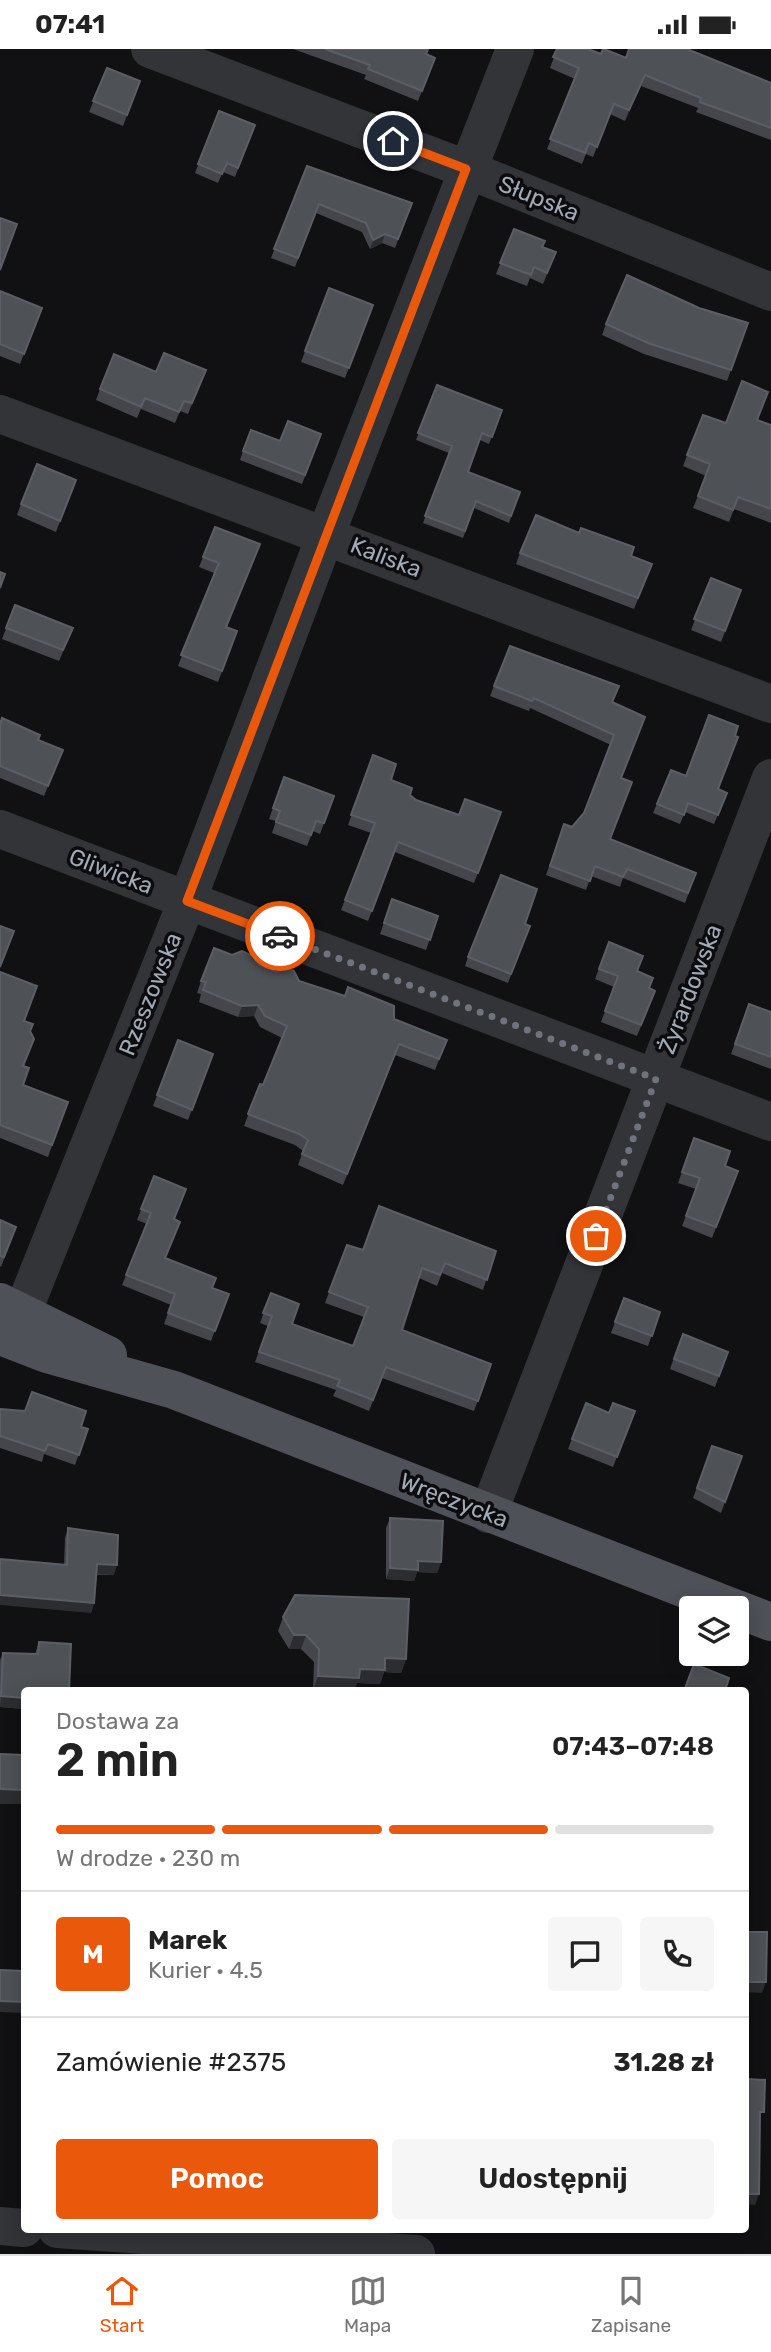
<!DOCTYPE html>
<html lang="pl">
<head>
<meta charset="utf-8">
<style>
  :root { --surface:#fff; --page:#f6f6f6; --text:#222; --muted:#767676; --line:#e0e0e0; --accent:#ea580c }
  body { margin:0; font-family:Rubik,sans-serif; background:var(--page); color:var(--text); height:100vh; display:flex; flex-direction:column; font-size:26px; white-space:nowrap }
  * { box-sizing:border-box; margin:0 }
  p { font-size:23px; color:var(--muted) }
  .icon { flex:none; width:38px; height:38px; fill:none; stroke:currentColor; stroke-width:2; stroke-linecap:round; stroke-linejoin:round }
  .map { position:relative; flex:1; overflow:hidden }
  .details { position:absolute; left:21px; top:1638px; width:728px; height:546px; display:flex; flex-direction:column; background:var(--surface); border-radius:7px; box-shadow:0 4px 18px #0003 }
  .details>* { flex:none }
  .fabs { position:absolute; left:679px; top:1547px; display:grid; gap:14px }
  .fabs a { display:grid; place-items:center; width:70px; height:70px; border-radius:7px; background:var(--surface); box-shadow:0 4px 18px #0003; font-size:35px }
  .pin { position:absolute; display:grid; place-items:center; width:60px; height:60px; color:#fff; margin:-30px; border:4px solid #fff; border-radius:50%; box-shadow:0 2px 7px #0007 }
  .courier { position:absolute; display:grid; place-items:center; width:70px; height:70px; margin:-35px; border:5px solid #ea580c; border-radius:50%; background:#fff; color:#222; box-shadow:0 2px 9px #0007 }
  .overview em { font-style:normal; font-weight:600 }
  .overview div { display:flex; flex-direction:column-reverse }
  .overview { display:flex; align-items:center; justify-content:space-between; height:119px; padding:0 35px }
  h1 { font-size:46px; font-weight:600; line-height:52px }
  .bar { display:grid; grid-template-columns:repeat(4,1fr); gap:10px 7px; align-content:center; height:84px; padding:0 35px }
  .bar i { height:9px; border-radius:5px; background:var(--line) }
  .bar .on { background:var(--accent) }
  .bar p { grid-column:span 4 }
  .line { display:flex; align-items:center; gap:18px; padding:0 35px; border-top:2px solid var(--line) }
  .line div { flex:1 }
  .round { display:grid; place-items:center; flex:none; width:74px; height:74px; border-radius:7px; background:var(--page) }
  .primary-button { display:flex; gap:14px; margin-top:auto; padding:14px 35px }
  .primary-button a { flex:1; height:80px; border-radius:7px; background:var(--accent); color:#fff; font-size:28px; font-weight:600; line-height:80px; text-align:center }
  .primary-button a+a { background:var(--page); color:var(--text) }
  .status { display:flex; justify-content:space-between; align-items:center; height:49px; padding:0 35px; background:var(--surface); direction:ltr }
  .status svg { height:19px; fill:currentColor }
  .menu { display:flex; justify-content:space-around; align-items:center; height:98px; border-top:2px solid var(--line); background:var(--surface); font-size:19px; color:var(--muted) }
  .menu a { display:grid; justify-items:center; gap:4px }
  .menu .on { color:var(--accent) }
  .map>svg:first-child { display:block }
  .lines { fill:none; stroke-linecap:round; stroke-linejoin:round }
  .minor { stroke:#323438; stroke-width:38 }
  .major { stroke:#4e5157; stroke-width:38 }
  .wall { fill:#44464b }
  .shaded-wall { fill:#2b2d30 }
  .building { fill:#4e5156; stroke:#5b5f65; stroke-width:2 }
  .done { stroke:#6f747c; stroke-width:7; stroke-dasharray:0 12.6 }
  .route { stroke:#ea580c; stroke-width:9 }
  .labels { text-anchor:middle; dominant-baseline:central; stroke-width:7; stroke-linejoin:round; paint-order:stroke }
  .street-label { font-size:23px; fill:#a1aab5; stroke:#0c0c0e }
</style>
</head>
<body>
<div class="status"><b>07:41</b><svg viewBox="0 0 49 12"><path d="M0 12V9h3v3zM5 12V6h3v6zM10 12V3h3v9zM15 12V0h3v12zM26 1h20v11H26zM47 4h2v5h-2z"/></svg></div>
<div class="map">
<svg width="771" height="2205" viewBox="0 0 771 2205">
  <rect width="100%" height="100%" fill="#111113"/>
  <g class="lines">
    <!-- minor -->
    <path class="minor" d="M150,0L466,120L771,243
      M0,365L771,655
      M0,780L771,1073
      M23,1262L187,852L326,485L515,0
      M488,1465L771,729
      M0,2177L24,2179
      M57,2180L416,2205"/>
    <!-- major -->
    <path class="major" d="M0,1253L108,1306
      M0,1287L47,1305L174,1341L734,1559
      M737,1560L771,1573"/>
  </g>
  <!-- wall -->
  <path class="wall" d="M293,0H428L426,5L435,9L418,52L364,30L366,26Z
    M557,0L626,9L759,30L771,34V91L696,63L698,59L641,37L625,72L610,65L593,108L586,105L582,115L547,100L575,30L550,19Z
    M107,19L140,32L123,77L89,63Z
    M219,62L255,76L235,128L223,123L218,134L195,124Z
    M307,117L412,154L395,199L382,194L370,200L362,183L316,164L295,218L271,209Z
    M514,180L542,198L556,203L543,235L530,229L527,237L496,225Z
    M329,239L373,256L345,329L301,313Z
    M0,242L42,259L20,315L0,307Z
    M699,259L748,274L727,332L644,305L602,286L606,275Z
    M206,321L188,365L180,362L175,374L141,360L137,369L96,351L100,340L156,323Z
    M437,336L502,361L489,395L480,391L468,424L520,443L509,474L474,459L463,489L423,474L449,404L416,391Z
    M703,366L726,374L757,371L771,376V474L734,460L729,473L693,459L706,427L683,417Z
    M321,385L302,435L240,411L243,402L280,392Z
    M76,431L56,483L17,466L21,455Z
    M215,478L227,578L237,582L218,633L178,617L214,524L199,518Z
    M520,504L631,507L652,515L634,560L516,515Z
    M711,529L741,541L721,593L691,581Z
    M15,556L73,579L59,612L2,590Z
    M510,597L612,654L621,729L611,790L696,824L685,854L623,829L620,838L591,827L586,841L546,826L564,775L572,778L584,764L611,696L530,659L529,662L490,647Z
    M0,672L38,691L63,701L44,747L0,729Z
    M373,706L391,731L416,751L459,766L501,763L474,834L395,803L368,872L341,861L371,784L348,776Z
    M671,721L727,744L714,775L685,763L680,775L653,764Z
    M284,728L334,747L320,785L313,782L307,797L272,784L276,772L269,770Z
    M392,850L438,867L426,901L380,885Z
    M525,875L530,877L508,934L465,917L468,908Z
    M609,893L637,922L649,939L655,942L637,987L601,973L614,938L595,930Z
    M259,916L447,991L435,1021L395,1006L343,1136L298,1116L303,1102L295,1096L244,1077L260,1035L263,1036L282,989L260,978L254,967L238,968L199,953L201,945L197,944L201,932Z
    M0,923L30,982L24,1017L23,1036L68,1053L48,1108L0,1089Z
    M749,955L771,963V1020L731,1005Z
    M178,991L213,1005L188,1071L153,1057Z
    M694,1089L725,1117L738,1122L712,1189L682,1177L696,1140L678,1134Z
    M154,1127L175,1171L165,1209L213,1239L229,1245L211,1292L164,1275L171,1256L122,1236L147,1175L137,1171Z
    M0,1171L16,1178L1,1218L0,1217Z
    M347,1196L363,1201L496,1202L483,1241L442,1224L437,1237L419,1229L402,1281L491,1315L474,1362L382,1329L369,1362L333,1347L336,1341L255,1313L268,1277L260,1274L271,1244L292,1275L353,1297L364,1268L325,1254Z
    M624,1249L660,1263L648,1297L611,1284Z
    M683,1285L728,1303L715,1338L670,1320Z
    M586,1354L609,1364L635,1362L613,1418L568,1400Z
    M0,1360L88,1380L75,1416L44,1405L42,1413L0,1399Z
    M712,1397L742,1407L721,1464L693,1449Z
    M390,1469L441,1513L437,1524L417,1523L414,1532L386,1530V1479Z
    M68,1479L114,1526H97L94,1554L91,1564L64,1516L65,1489Z
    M283,1568L406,1610L401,1624L384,1623L380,1635L357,1634L354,1642L313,1641L314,1613L301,1600H289L278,1582Z
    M39,1593L69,1642H24V1660L0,1658V1611L3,1604L35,1605Z"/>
  <!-- shaded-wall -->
  <path class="shaded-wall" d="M645,26L641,37L625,72L629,61Z
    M385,185L382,194L370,200L373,191Z
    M258,956L254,967L238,968L242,957Z
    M418,1512L441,1513L437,1524L417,1523L414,1532L386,1530L390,1519Z
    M97,1515L117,1516L114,1526L94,1525Z
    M0,1546L94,1554L91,1564L0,1556Z
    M294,1586H306L301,1600H289Z
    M385,1609L406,1610L401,1624L384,1623L380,1635L357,1634L354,1642L313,1641L318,1627L360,1620Z
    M1,1647L24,1649V1660L0,1658Z
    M0,1740L24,1741V1755H0Z
    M746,1933H766L762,1944L746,1943Z
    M0,1952L24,1953V1964L0,1963Z
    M746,2145H759L755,2156L746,2155Z"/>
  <!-- building -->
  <path class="building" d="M325,0H428L426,5L435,9L422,42L368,20L370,16Z
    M557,0H588L601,5L603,0H604L626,9L629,0H687L771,34V79L700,53L701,49L645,26L629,61L614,55L597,98L589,94L585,104L550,90L579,19L553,8Z
    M107,19L140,32L127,66L93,52Z
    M219,62L255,76L238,119L227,114L222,125L198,115Z
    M307,117L412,154L398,190L385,185L373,191L366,174L319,155L298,209L274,200Z
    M0,169L17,175L0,221Z
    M514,180L545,192L542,198L556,203L547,224L534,218L531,226L500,214Z
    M627,226L699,259L748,274L731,321L648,294L606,275Z
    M329,239L373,256L349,319L305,302Z
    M0,242L42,259L24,305L0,295Z
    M164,304L206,321L192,354L184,352L179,363L145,349L141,358L100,340L114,305L156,323Z
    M742,332L768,343L757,371L771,376V460L738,448L733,461L698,447L710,415L687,406L703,366L726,374Z
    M437,336L502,361L492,388L482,384L468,423L520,443L511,467L476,452L465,482L425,467L452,397L418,384Z
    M288,372L321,385L305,426L243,402L251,381L280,392Z
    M37,415L76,431L60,472L21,455Z
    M536,466L579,484L581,479L634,498L631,507L652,515L638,549L520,504Z
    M215,478L260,495L226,578L237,582L222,622L181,606L219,514L203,508Z
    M0,523L5,525L0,539Z
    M711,529L741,541L725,582L694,570Z
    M15,556L73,579L63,601L6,579Z
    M510,597L619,637L612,653L645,668L621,729L632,733L610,790L696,824L688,844L627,820L623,828L595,817L590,832L550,817L564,775L572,778L584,764L614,686L534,649L532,652L494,637Z
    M709,666L738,677L735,687L738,688L718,740L727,744L718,766L688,754L684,766L657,755L671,721L686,727Z
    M2,669L40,686L38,691L63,701L48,737L0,717V672L1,673Z
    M373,706L396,715L391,731L412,739L410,746L416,751L459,766L465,750L501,763L478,824L398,793L372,862L345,851L375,774L351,766Z
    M284,728L334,747L324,774L316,772L311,786L276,773L280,762L273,759Z
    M501,826L537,840L525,875L530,877L511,925L468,908Z
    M392,850L438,867L430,891L384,874Z
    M0,877L14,882L0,918Z
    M609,893L643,907L637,922L653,929L649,939L655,942L641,976L605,962L618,927L599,920Z
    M214,899L232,906L242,902L253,907L259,916L276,923L286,918L294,922L299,932L345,947L348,938L394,957V970L447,991L439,1010L399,995L347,1125L302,1105L308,1091L299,1085L248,1065L260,1035L263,1036L287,977L265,967L258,956L242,957L203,941L206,933L201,932Z
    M0,923L37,937L24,972L33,975L30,982L34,990L23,1017L29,1019L23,1036L68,1053L52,1096L0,1076Z
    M749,955L771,963V1008L735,995Z
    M178,991L213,1005L192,1061L157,1046Z
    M694,1089L730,1102L725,1117L738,1122L716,1178L686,1167L700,1129L682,1123Z
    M154,1127L186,1140L174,1170L180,1173L165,1209L216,1229L212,1239L229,1245L215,1282L168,1264L175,1245L126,1226L151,1164L141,1160Z
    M379,1157L496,1202L487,1231L445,1214L440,1226L422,1219L402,1281L491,1315L478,1352L386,1318L373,1351L337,1337L340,1331L259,1303L272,1267L263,1264L271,1244L299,1255L292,1275L353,1297L368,1258L329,1243L347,1196L363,1201Z
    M0,1171L16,1178L4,1208L0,1207Z
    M624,1249L660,1263L652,1287L615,1273Z
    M683,1285L728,1303L719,1327L674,1310Z
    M32,1343L86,1362L81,1378L88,1380L79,1406L48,1395L45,1402L0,1387V1360L25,1362Z
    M586,1354L609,1364L613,1354L635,1362L617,1408L572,1390Z
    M712,1397L742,1407L725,1453L697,1439Z
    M390,1469L443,1472L441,1513L418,1512V1521L390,1519Z
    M68,1479L118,1486L117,1516L97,1515L94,1554L0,1546V1510L67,1516Z
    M295,1546L409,1550L406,1610L385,1609V1621L360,1620L359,1629L318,1627L319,1600L306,1586H294L283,1568Z
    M39,1593L71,1595L69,1642H24V1649L1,1647L3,1604L38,1605Z
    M694,1615L729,1629L725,1642H684Z
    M0,1705L24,1706V1741L0,1740Z
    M746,1883H767L766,1933H746Z
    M0,1921L24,1922V1953L0,1952Z
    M746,2030L765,2031L764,2063H760L759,2145H746Z"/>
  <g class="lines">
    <!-- done -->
    <path class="done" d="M280,887L656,1030L596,1187"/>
    <!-- route -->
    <path class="route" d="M280,887L187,852L466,120L393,92"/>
  </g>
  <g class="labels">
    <!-- street labels -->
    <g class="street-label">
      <text transform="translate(539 149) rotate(22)">Słupska</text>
      <text transform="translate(386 508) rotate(21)">Kaliska</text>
      <text transform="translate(111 822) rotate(21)">Gliwicka</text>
      <text transform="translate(690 940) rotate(-69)">Żyrardowska</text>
      <text transform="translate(150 945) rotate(-68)">Rzeszowska</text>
      <text transform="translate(454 1451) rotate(21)">Wręczycka</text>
    </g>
  </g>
</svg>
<div class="fabs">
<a><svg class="icon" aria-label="layers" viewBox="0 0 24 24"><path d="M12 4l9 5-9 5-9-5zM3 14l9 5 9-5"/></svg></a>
</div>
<div class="pin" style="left:596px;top:1187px;background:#ea580c"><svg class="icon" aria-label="bag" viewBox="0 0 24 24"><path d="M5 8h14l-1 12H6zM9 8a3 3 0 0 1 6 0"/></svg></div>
<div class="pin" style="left:393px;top:92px;background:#1f2937"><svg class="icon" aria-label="home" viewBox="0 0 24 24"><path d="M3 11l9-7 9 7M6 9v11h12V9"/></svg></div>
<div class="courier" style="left:280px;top:887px"><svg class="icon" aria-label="car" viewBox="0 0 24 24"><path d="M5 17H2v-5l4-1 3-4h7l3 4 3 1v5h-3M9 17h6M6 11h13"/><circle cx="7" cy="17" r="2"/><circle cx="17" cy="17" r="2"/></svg></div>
<section class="details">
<div class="overview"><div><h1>2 min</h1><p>Dostawa za</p></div><em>07:43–07:48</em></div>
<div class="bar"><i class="on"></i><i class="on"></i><i class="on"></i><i></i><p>W drodze · 230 m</p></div>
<div class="line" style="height:126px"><b class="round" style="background:var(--accent);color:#fff">M</b><div><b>Marek</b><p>Kurier · 4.5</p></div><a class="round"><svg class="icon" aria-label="chat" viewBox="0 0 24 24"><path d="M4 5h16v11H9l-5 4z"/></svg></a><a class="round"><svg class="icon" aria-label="phone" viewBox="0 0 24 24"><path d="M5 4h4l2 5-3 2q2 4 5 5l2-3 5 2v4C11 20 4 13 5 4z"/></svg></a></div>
<div class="line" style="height:91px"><div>Zamówienie #2375</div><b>31.28 zł</b></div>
<div class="primary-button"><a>Pomoc</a><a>Udostępnij</a></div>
</section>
</div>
<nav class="menu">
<a class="on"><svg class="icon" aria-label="home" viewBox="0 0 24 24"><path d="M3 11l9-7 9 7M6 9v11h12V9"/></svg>Start</a>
<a><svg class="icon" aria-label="map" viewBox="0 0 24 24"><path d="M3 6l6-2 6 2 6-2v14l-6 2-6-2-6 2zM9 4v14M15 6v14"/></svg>Mapa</a>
<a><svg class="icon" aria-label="saved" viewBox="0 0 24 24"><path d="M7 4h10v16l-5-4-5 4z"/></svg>Zapisane</a>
</nav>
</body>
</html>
